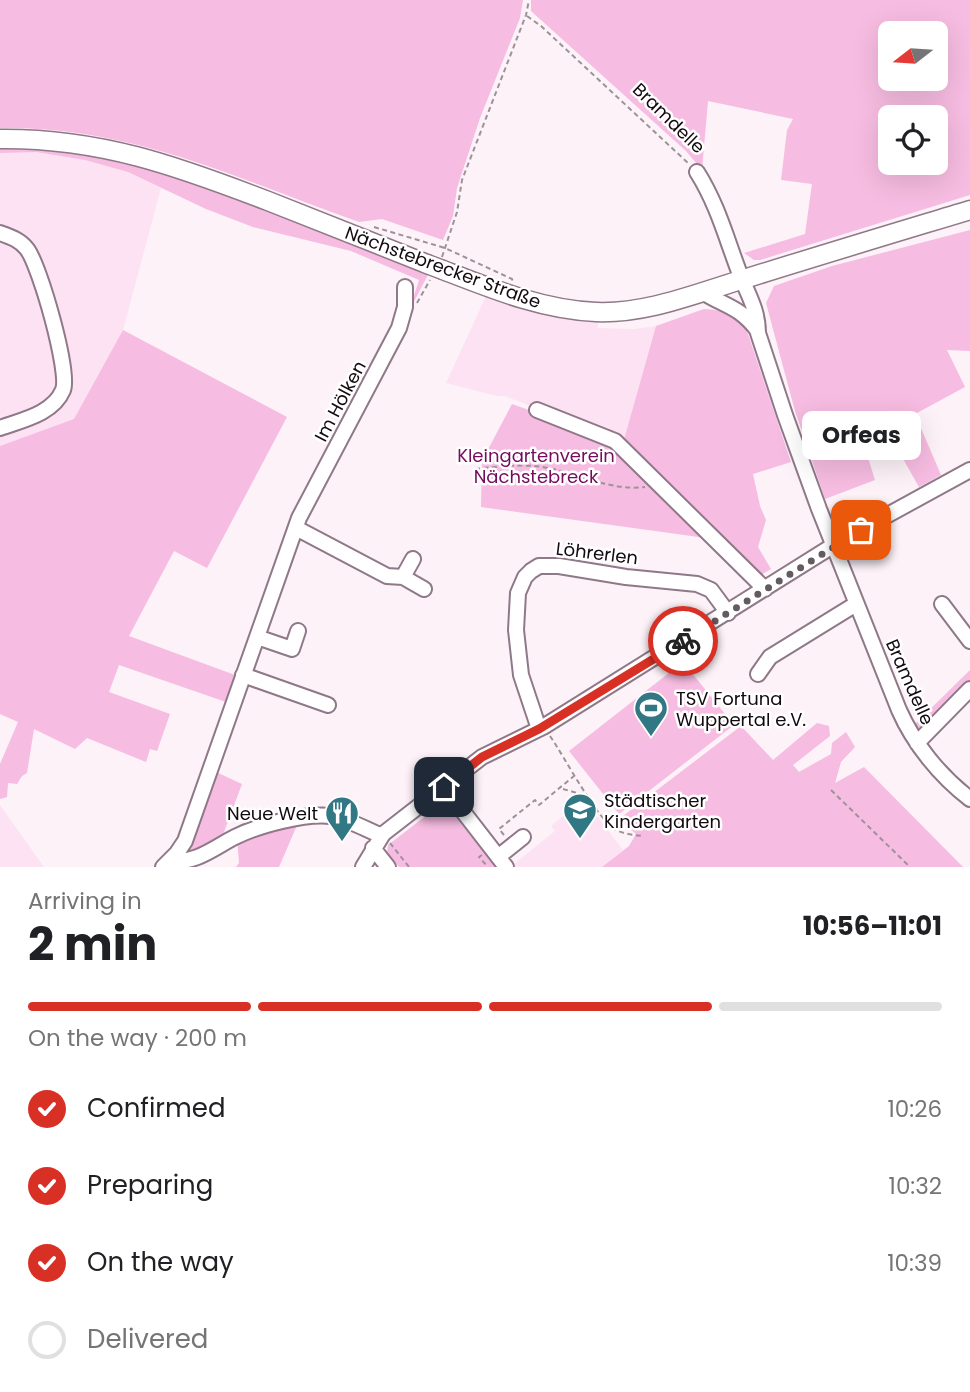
<!DOCTYPE html>
<html lang="en">
<head>
<meta charset="utf-8">
<style>
  :root { --surface:#fff; --page:#f6f6f6; --text:#202124; --muted:#757577; --line:#e0e0e0; --accent:#d93025 }
  body { margin:0; font-family:Poppins,sans-serif; background:var(--page); color:var(--text); height:100vh; display:flex; flex-direction:column; font-size:26px; white-space:nowrap }
  * { box-sizing:border-box; margin:0 }
  p { font-size:23px; color:var(--muted) }
  .icon { flex:none; width:38px; height:38px; fill:none; stroke:currentColor; stroke-width:2; stroke-linecap:round; stroke-linejoin:round }
  .map { position:relative; height:867px; overflow:hidden }
  .details { display:flex; flex-direction:column; background:var(--surface); flex:1 }
  .details>* { flex:none }
  .needle { width:46px; rotate:253deg }
  .tools { position:absolute; left:878px; top:21px; display:grid; gap:14px }
  .tools a { display:grid; place-items:center; width:70px; height:70px; border-radius:10px; background:var(--surface); box-shadow:0 7px 28px #0002; font-size:35px }
  .pin { position:absolute; display:grid; place-items:center; width:60px; height:60px; color:#fff; margin:-30px; border-radius:14px; box-shadow:0 4px 10px #0006 }
  .courier { position:absolute; display:grid; place-items:center; width:70px; height:70px; margin:-35px; border:5px solid #d93025; border-radius:50%; background:#fff; color:#222; box-shadow:0 2px 9px #0007 }
  .bubble { position:absolute; height:49px; border-radius:10px; background:var(--surface); box-shadow:0 7px 28px #0002; font-size:23px; font-weight:700; line-height:49px; text-align:center }
  .summary em { font-style:normal; font-weight:700 }
  .summary div { display:flex; flex-direction:column-reverse }
  .summary { display:flex; align-items:center; justify-content:space-between; height:119px; padding:0 28px }
  h1 { font-size:46px; font-weight:700; line-height:52px }
  .bar { display:grid; grid-template-columns:repeat(4,1fr); gap:10px 7px; align-content:center; height:84px; padding:0 28px }
  .bar i { height:9px; border-radius:5px; background:var(--line) }
  .bar .selected { background:var(--accent) }
  .bar p { grid-column:span 4 }
  ol { padding:0 28px; list-style:none }
  li { display:flex; align-items:center; gap:21px; height:77px }
  li p { margin-inline-start:auto }
  li .icon { padding:7px; border-radius:50%; background:var(--accent); color:#fff; stroke-width:4 }
  li:last-child { color:var(--muted) }
  li i { width:38px; height:38px; border:4px solid var(--line); border-radius:50% }
  .map>svg:first-child { display:block }
  .built { fill:#fde2f3 }
  .green { fill:#f6bce1; fill-rule:evenodd }
  .lines { fill:none; stroke-linecap:round; stroke-linejoin:round }
  .minor-casing { stroke:#8f7887; stroke-width:18 }
  .major-casing { stroke:#8f7887; stroke-width:21 }
  .path { stroke:#9c9399; stroke-width:2; stroke-dasharray:5 3.5; stroke-linecap:butt }
  .minor { stroke:#fff; stroke-width:14 }
  .major { stroke:#fff; stroke-width:18 }
  .major-bridge-casing { stroke:#8f7887; stroke-width:21; stroke-linecap:butt }
  .major-bridge { stroke:#fff; stroke-width:18 }
  .done { stroke:#645b61; stroke-width:7; stroke-dasharray:0 12.6 }
  .route { stroke:#d93025; stroke-width:9 }
  .labels { text-anchor:middle; dominant-baseline:central; stroke-width:5; stroke-linejoin:round; paint-order:stroke }
  .street-label { font-size:18px; fill:#120a0f; stroke:#fff }
  .park-label { font-size:18px; fill:#750c5d; stroke:#fff }
  .poi-label { font-size:18px; fill:#120a0f; stroke:#fff; text-anchor:start }
</style>
</head>
<body>
<div class="map">
<svg width="970" height="867" viewBox="0 0 970 867">
  <rect width="100%" height="100%" fill="#fcf2f8"/>
  <!-- built -->
  <path class="built" d="M11,152H36L85,160L128,172L161,188L123,330L74,420L0,446V153Z
    M486,296L531,310L599,321L597,328L634,329L656,326L623,443L505,396H497L446,383Z
    M584,799L623,850L602,867H516L514,864L555,831L551,826Z
    M0,805L44,867H0Z"/>
  <!-- green -->
  <path class="green" d="M0,0H523L520,18L480,118L457,188L453,216L443,240L382,219L359,222C238,179 133,126 0,128Z
    M531,0H970V195L760,260H754L744,253L805,234L812,184L781,180L787,130L793,119L708,101L702,170L686,151L531,11ZM891,33H936V79H891ZM891,117H936V163H891Z
    M29,144L159,167L430,271L409,311L419,280L351,251L253,227L206,209L128,172L85,160L36,152L0,153V146Z
    M970,230V351L947,350L965,387L915,414L941,475L919,487L890,436L865,448L875,480L825,499L795,411L766,303L774,286L832,266Z
    M704,309C723,310 733,313 746,328L791,462L753,474L760,506L766,520L758,547L771,569L759,576L623,443L656,326Z
    M123,330L287,417L207,568L174,551L129,636L235,675L226,702L119,665L109,692L170,714L157,751L150,749L146,762L87,738L75,749L34,729L27,773L22,776L17,784L8,783L7,797L0,799V764L18,722L0,714V446L74,419Z
    M512,404L604,437L713,539L481,507L482,461Z
    M683,662L734,725L619,814L569,751Z
    M970,670V682L924,727L919,728L914,725Z
    M817,723L829,726L830,736L793,765L799,772L831,754L832,743L846,732L855,747L841,762L835,783L864,767L963,867H602L629,846L636,834L619,819L741,726L773,760Z
    M214,771L242,784L221,840L204,851L185,853Z
    M440,805L447,806L495,867H399L387,852L388,845Z
    M298,823L279,867H236L239,863L237,838Z"/>
  <g class="lines">
    <!-- minor casing -->
    <g class="minor-casing">
      <path id="minor" d="M697,172C718,205 727,241 741,277C749,296 758,311 758,333L785,415L819,509L899,710C914,744 940,776 970,799
        M0,233C11,237 20,240 27,249C40,266 70,372 63,390C53,414 22,420 0,428
        M704,293C727,307 740,307 758,331
        M537,410L615,441L765,589
        M296,528L387,576L403,577L424,589
        M403,577L413,559
        M942,604L970,641
        M257,637L292,649L298,631
        M758,674L770,657L856,604
        M243,675L328,705
        M539,729L521,675L516,630L518,593L525,577L531,571L539,566H559L626,577L697,584L711,590L728,613
        M917,743L970,689
        M444,787L506,867
        M373,848L388,867
        M498,857L523,837
        M171,860C194,865 215,847 235,837C259,825 305,813 331,816C348,819 365,829 382,836
        M163,867L177,853L185,841L299,518L399,328L405,307V287
        M363,867L383,834L482,757L543,727L842,540L970,470"/>
    </g>
    <!-- major casing -->
    <g class="major-casing">
      <path id="major" d="M0,139C100,138 177,166 268,201C322,222 374,243 427,264
        M443,270C492,289 543,310 596,312C646,314 694,294 741,280C817,256 894,233 970,210"/>
    </g>
    <!-- path -->
    <path class="path" d="M527,16L541,26L688,163
      M374,227L445,248L512,279L513,283
      M442,257L457,212L462,180L526,15L529,0
      M417,303L430,280
      M475,469C501,466 527,463 553,469C583,476 614,491 645,487
      M550,736C564,756 598,821 616,830C624,834 634,835 643,836
      M563,789L584,795
      M831,790L910,867
      M504,835L499,829L535,800L539,805L574,776
      M390,843L409,867
      M482,855L479,857L488,867"/>
    <!-- minor -->
    <use href="#minor" class="minor"/>
    <!-- major -->
    <use href="#major" class="major"/>
    <!-- major-bridge casing -->
    <g class="major-bridge-casing">
      <path id="major-bridge" d="M427,264L443,270"/>
    </g>
    <!-- major-bridge -->
    <use href="#major-bridge" class="major-bridge"/>
  </g>
  <g class="lines">
    <!-- done -->
    <path class="done" d="M683,641L861,530"/>
    <!-- route -->
    <path class="route" d="M444,787L482,757L539,729L683,641"/>
  </g>
  <!-- icons -->
  <defs>
    <g id="stadium-pin" transform="scale(1.75)"><path d="M0 17L-7.5 6A9.5 9.5 0 1 1 7.5 6Z" fill="#327884" stroke="#fff"/><path d="M0-5a6.5 5 0 1 0 0 10a6.5 5 0 1 0 0-10ZM-3.5-1.8h7v3.6h-7Z" fill="#fff"/></g>
    <g id="school-pin" transform="scale(1.75)"><path d="M0 17L-7.5 6A9.5 9.5 0 1 1 7.5 6Z" fill="#327884" stroke="#fff"/><path d="M0-5L7-2L0 1L-7-2ZM-4 1L0 2.5L4 1V4Q0 6-4 4Z" fill="#fff"/></g>
    <g id="restaurant-pin" transform="scale(1.75)"><path d="M0 17L-7.5 6A9.5 9.5 0 1 1 7.5 6Z" fill="#327884" stroke="#fff"/><path d="M-5-6h1v4h1v-4h1v4h1v-4h1v5L-1.5 .5V6h-2V.5L-5-1ZM5-6V6H3V1.5H1.5Q1.5-4 5-6Z" fill="#fff"/></g>
  </defs>
  <g fill-rule="evenodd">
    <use href="#stadium-pin" x="651" y="708"/>
    <use href="#school-pin" x="580" y="810"/>
    <use href="#restaurant-pin" x="342" y="813"/>
  </g>
  <g class="labels">
    <!-- street labels -->
    <g class="street-label">
      <text transform="translate(669 118) rotate(44)">Bramdelle</text>
      <text transform="translate(443 267) rotate(20)">Nächstebrecker Straße</text>
      <text transform="translate(340 401) rotate(-62)">Im Hölken</text>
      <text transform="translate(597 553) rotate(7)">Löhrerlen</text>
      <text transform="translate(910 682) rotate(66)">Bramdelle</text>
    </g>
    <!-- park labels -->
    <g class="park-label">
      <text x="536" y="455">Kleingartenverein<tspan x="536" dy="21">Nächstebreck</tspan></text>
    </g>
    <!-- poi labels -->
    <g class="poi-label">
      <text x="676" y="698">TSV Fortuna<tspan x="676" dy="21">Wuppertal e.V.</tspan></text>
      <text x="604" y="800">Städtischer<tspan x="604" dy="21">Kindergarten</tspan></text>
      <text x="318" y="813" text-anchor="end">Neue Welt</text>
    </g>
  </g>
</svg>
<div class="tools">
<a><svg class="needle" viewBox="-14 -14 28 28"><path d="M0-13l5 13h-10z" fill="#e53935"/><path d="M0 13l5-13h-10z" fill="#757577"/></svg></a>
<a><svg class="icon" aria-label="locate" viewBox="0 0 24 24"><circle cx="12" cy="12" r="6"/><path d="M12 2v4M12 18v4M2 12h4M18 12h4"/></svg></a>
</div>
<div class="pin" style="left:861px;top:530px;background:#ea580c"><svg class="icon" aria-label="bag" viewBox="0 0 24 24"><path d="M5 8h14l-1 12H6zM9 8a3 3 0 0 1 6 0"/></svg></div>
<div class="pin" style="left:444px;top:787px;background:#1f2937"><svg class="icon" aria-label="home" viewBox="0 0 24 24"><path d="M3 11l9-7 9 7M6 9v11h12V9"/></svg></div>
<div class="courier" style="left:683px;top:641px"><svg class="icon" aria-label="bike" viewBox="0 0 24 24"><circle cx="6" cy="16" r="4"/><circle cx="18" cy="16" r="4"/><path d="M6 16l4-8h5l3 8M10 8l3 8H6M13 5h3"/></svg></div>
<div class="bubble" style="left:802px;top:411px;width:119px">Orfeas</div>
</div>
<section class="details">
<div class="summary"><div><h1>2 min</h1><p>Arriving in</p></div><em>10:56–11:01</em></div>
<div class="bar"><i class="selected"></i><i class="selected"></i><i class="selected"></i><i></i><p>On the way · 200 m</p></div>
<ol>
<li><svg class="icon" aria-label="check" viewBox="0 0 24 24"><path d="M5 12l5 5 9-10"/></svg>Confirmed<p>10:26</p></li>
<li><svg class="icon" aria-label="check" viewBox="0 0 24 24"><path d="M5 12l5 5 9-10"/></svg>Preparing<p>10:32</p></li>
<li><svg class="icon" aria-label="check" viewBox="0 0 24 24"><path d="M5 12l5 5 9-10"/></svg>On the way<p>10:39</p></li>
<li><i></i>Delivered</li>
</ol>
</section>
</body>
</html>
